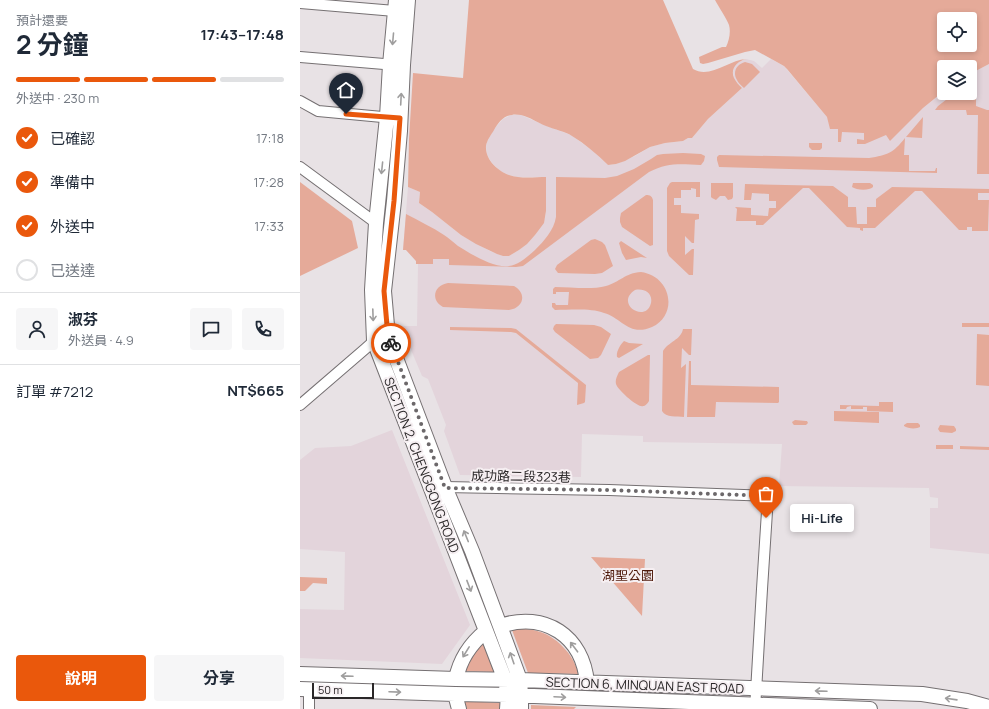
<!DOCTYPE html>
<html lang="zh-TW">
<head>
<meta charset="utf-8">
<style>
  :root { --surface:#fff; --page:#f6f6f7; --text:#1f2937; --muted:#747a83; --line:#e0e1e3; --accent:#ea580c }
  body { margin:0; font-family:Manrope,"Noto Sans TC",sans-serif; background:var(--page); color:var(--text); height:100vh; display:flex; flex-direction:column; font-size:15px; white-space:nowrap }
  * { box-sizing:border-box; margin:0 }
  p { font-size:13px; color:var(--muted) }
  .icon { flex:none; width:22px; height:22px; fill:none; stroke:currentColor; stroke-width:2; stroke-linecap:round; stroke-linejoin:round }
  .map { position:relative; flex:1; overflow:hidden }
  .sheet { display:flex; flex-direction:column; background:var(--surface); width:300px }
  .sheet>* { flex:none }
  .fabs { position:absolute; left:637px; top:12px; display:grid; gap:8px }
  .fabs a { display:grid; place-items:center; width:40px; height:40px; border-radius:4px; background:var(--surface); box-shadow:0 2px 6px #0003; font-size:20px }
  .scale { position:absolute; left:12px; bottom:10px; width:62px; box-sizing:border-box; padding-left:4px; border:2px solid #2a2728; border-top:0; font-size:11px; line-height:14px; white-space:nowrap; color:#2a2728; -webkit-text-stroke:3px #f6eff2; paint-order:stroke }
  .pin { position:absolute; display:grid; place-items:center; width:34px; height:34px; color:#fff; margin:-41px -17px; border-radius:50% 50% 50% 0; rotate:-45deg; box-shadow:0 0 4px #0007 }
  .pin .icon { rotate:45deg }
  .courier { position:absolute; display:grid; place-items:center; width:40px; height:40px; margin:-20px; border:3px solid #ea580c; border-radius:50%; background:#fff; color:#222; box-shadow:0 1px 5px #0007 }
  .bubble { position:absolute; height:28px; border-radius:4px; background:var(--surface); box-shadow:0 2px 6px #0003; font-size:13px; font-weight:700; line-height:28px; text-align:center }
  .head em { font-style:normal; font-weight:700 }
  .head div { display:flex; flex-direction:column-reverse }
  .head { display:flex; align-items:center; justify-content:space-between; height:68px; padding:0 16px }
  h1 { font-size:26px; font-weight:700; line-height:30px }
  .bar { display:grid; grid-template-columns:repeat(4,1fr); gap:6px 4px; align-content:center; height:48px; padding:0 16px }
  .bar i { height:5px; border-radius:3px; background:var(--line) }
  .bar .current { background:var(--accent) }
  .bar p { grid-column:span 4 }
  .line { display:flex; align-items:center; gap:10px; padding:0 16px; border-top:1px solid var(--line) }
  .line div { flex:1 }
  .round { display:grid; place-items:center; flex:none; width:42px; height:42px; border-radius:4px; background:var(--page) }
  ol { padding:0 16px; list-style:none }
  li { display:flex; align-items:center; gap:12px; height:44px }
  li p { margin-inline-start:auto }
  li .icon { padding:4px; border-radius:50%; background:var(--accent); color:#fff; stroke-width:4 }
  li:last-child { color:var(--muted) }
  li i { width:22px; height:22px; border:2px solid var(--line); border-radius:50% }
  .action { display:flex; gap:8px; margin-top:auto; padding:8px 16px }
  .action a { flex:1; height:46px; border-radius:4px; background:var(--accent); color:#fff; font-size:16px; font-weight:700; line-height:46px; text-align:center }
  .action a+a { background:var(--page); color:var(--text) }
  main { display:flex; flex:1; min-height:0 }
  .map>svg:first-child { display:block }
  .built { fill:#e3d4db }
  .green { fill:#e5aa99; fill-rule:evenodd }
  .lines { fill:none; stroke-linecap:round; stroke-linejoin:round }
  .street-casing { stroke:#757072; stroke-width:12 }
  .secondary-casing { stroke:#757072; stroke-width:16 }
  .street { stroke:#fff; stroke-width:10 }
  .secondary { stroke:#fff; stroke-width:14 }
  .oneway { stroke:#9f9e9e }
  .done { stroke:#6c686a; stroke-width:4; stroke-dasharray:0 7.2 }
  .route { stroke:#ea580c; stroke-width:5 }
  .labels { text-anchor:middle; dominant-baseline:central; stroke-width:4; stroke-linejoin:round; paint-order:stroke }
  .street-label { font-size:13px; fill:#2a2728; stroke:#f6eff2 }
  .park-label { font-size:13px; fill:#4e190a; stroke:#f6eff2 }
</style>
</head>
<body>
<main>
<section class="sheet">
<div class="head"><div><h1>2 分鐘</h1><p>預計還要</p></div><em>17:43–17:48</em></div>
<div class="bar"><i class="current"></i><i class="current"></i><i class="current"></i><i></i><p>外送中 · 230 m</p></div>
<ol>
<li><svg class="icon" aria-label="check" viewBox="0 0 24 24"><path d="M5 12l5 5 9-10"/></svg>已確認<p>17:18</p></li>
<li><svg class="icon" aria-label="check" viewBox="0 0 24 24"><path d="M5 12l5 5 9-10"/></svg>準備中<p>17:28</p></li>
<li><svg class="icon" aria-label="check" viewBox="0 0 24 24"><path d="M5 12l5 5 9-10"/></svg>外送中<p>17:33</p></li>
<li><i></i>已送達</li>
</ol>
<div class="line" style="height:72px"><a class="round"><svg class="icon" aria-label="person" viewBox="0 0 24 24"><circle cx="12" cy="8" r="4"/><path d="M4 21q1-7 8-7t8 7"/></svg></a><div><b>淑芬</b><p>外送員 · 4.9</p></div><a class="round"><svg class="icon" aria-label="chat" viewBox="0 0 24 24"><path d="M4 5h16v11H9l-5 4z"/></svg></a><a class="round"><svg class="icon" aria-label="phone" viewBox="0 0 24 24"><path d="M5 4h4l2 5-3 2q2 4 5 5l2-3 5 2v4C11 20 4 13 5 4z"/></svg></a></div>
<div class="line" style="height:52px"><div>訂單 #7212</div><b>NT$665</b></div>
<div class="action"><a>說明</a><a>分享</a></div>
</section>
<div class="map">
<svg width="689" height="709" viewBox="0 0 689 709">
  <rect width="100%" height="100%" fill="#e8e2e5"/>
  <!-- built -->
  <path class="built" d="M446,59L454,61L462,68L471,59L484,66L527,117L610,120L623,108L644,91V93H670V74L689,64V554L630,548V508H638V498L630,497L629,488L479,486L482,444L343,442V436L282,434L281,477L160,475L144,431L146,425L128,379L122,376L106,338L103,326H117L118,264H116V261L106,250H103L108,187L120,192L119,203L132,212L161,235L190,251L203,256H209L219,250L235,235L245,218L246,211V177H217L209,175L200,171L192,163L187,155L186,147L187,142L194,129L203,119L211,115H221L230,119L247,126L271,135L293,151L308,165L316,164L335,156L350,147L365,143L383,141L388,138H392L408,119L442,88L434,79L433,72L434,68L438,62Z
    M92,430L170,625L142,664L0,658V609L44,610L45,552L0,549V460L15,448L51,446Z"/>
  <!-- green -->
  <path class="green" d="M169,0H363L393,69C410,79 429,60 446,59C437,61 430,69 434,78C436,82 439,85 442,88L408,119L392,138H388L383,141L365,143L350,147L325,161L316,164L308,165C297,154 285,144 272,136C265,131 255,130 246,126C238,123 230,117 221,115C218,115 215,114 212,115C203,116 198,123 194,130C191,135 187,140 186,146C185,160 198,171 209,175C220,179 235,177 246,177V211L244,223L235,235L227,244L219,250L209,256H203L197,254L176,244L161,235L132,212L119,203L120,192L108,187L109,139L113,73L163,78Z
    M415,0H689V64L670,74V67H644V91L623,108L590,141L586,135L565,144H557V139L564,140V133L542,132L541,142H538V129H530L527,117L487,69L484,66L455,50L445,52L408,63L403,64L400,63L399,57L422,47H426C429,41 431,32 429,25C427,19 418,6 415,0ZM644,19H670V45H644Z
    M445,62L452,64L460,72L444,88C441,85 438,83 437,80C432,72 437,64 445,62Z
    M670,85H676V106L687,110H689V174H677L678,115H667L666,110H635L638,106L655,93H670Z
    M623,117L622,138L606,137Z
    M605,138L604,155H609V171H635L636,168H637V173L419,167L417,160V157L419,155L569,158C588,155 593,153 605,138Z
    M509,143H522V148L520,150H512L509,147Z
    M383,153L401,154L405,156L404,161L401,165C381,164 368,162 349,172L223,266L216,267L149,265V259H133V264H116V261L106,250H103L106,214C119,221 132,227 144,235C149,238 153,242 158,246C171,254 193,268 209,266C219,265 228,256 235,250C244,241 254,230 256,217V177L305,178L317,176L334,169L351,159L357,155L363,154Z
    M0,182L52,221L58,248L0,276Z
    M372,182H400V197H396V189L391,188V190H381V198H374V205H381V213L399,214V219L395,220L394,243H392L385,236V255L392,249H394L393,275H389L369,256L367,251V188L370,183Z
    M411,183H433V197L432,199L428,200L425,196H420L416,200L412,198L411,197Z
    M553,183H570L573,185V187C569,191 556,190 552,187Z
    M445,184L533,186L548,197V207H556L557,224H567V207H576V199L592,187L689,189V193H678V200H689L688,231H672V227H667V230H659L622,191H615L575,228H563V231L560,230V228L547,227L509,188H503L463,225H456V221H436L437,209L435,207L451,208V215L468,216L469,208H476V201H469V194L452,193L451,200H444Z
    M346,195C350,195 352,196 353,200V245L350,246L322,227L320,222V218L321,213Z
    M295,239L302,242L305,245L313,266L302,273L295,274L258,273L255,269L257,265L291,240Z
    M321,241L347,258L341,257L326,260L322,253L319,243Z
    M341,272C371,276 379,314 352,327C329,337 322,318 304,313C291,308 270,310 255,310L252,307V303H255L256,305H268L269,292H256V294H253V289L255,287C271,287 291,290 306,286C320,282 325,273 341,272ZM335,290C344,288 353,293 351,303C346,324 314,304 335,290Z
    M148,283L214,286C227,293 224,308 209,310L143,307C130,300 134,285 148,283Z
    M662,323H689V327H662Z
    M256,324L294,325L301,327L311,334L301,355L298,358L290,359L255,332L253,329L254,326Z
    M150,327L211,328L216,329L286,385L285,402L284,403L277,405L278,383L216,333L211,332L150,330Z
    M383,329H392L391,355H389L382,348L381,368L386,364L384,417C377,416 366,418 362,411L363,351C368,342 381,340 383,329Z
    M677,334L689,335V386L676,385Z
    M324,341L329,343L343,344L319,358L317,357C316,352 320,345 324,341Z
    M348,355H350L349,401C347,404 345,407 341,406C335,405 318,390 316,384C315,380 317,376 319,372Z
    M389,361H391V385L479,387V402L478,403L416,402L415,417H387Z
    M579,402H593V412L567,411V407H563V409H551V406L547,407L546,409H540V405L579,406Z
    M534,411L579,412V423L534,421Z
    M495,420L506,421H507L508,423L506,425H494L493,424L492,422Z
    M607,423H618L620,425V427C617,429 608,429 604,426V425Z
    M640,425L654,426L656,429V431L652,433L640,432L638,429Z
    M636,445H653V449H636Z
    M660,446L689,447V450L660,449Z
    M291,557L345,559L342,616Z
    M0,577L27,578V584L13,583L5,591H0Z
    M218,628C224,629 231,629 237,631C255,635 275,655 278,674L228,673L212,630Z
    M183,642L195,672L165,671L170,657Z
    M164,701L200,703V709H167Z
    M231,705L276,707L274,709H231Z"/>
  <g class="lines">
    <!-- street casing -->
    <g class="street-casing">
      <path id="street" d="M0,3L95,11
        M0,57L96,65
        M0,101L18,111L93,118
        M0,167L76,223
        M0,405L65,349L74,341L79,340
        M140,489L145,487L309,490L468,496L462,589L455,709
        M9,709V689"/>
    </g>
    <!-- secondary casing -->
    <g class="secondary-casing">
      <path id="secondary" d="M96,0L90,65L87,117L76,223L72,290L74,341L205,680L208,695L207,709
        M108,0L103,65L100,131L94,201L84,291L88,337L145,487L172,551L200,626L220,680L221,695V709
        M200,626C245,611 283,636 287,683
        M0,674L156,679L220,680L622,694L667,701L689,707
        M156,679C160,659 170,644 186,631
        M0,689L155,694L208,695L570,709
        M155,694L159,709"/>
    </g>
    <!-- street -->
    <use href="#street" class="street"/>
    <!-- secondary -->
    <use href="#secondary" class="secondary"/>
  </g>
  <!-- one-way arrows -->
  <defs><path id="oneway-shaft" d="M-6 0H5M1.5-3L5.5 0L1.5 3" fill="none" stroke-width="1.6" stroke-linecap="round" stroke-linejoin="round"/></defs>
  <g class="oneway">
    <use href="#oneway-shaft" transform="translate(93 39) rotate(95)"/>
    <use href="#oneway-shaft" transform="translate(101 99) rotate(-87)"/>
    <use href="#oneway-shaft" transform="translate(82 168) rotate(96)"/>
    <use href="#oneway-shaft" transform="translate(73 315) rotate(88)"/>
    <use href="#oneway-shaft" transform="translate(166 536) rotate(-112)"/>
    <use href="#oneway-shaft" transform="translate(169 586) rotate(69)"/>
    <use href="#oneway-shaft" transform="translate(274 647) rotate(-127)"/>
    <use href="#oneway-shaft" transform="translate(166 652) rotate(122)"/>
    <use href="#oneway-shaft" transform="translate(212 658) rotate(-109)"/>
    <use href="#oneway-shaft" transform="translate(47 676) rotate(-178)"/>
    <use href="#oneway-shaft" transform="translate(521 691) rotate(-178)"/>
    <use href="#oneway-shaft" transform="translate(95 692) rotate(2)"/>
    <use href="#oneway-shaft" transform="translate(260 697) rotate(3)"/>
    <use href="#oneway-shaft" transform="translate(651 699) rotate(-172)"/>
  </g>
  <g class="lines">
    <!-- done -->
    <path class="done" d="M91,343L145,488L309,490L468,496L466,518"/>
    <!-- route -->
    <path class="route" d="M46,114L100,118L94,201L84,291L88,337L91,343"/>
  </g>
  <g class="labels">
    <!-- street labels -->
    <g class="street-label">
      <text transform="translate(122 465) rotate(69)">SECTION 2, CHENGGONG ROAD</text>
      <text transform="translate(221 476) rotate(1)">成功路二段323巷</text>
      <text transform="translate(345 685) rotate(2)">SECTION 6, MINQUAN EAST ROAD</text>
    </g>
    <!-- park labels -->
    <g class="park-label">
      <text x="328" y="575">湖聖公園</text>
    </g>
  </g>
</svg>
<div class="fabs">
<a><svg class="icon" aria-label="locate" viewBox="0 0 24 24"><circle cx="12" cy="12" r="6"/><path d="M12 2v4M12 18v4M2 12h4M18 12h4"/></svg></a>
<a><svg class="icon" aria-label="layers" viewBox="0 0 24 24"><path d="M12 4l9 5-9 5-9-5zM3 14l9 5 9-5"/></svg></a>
</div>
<div class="scale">50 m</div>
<div class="pin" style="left:466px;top:518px;background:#ea580c"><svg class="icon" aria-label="bag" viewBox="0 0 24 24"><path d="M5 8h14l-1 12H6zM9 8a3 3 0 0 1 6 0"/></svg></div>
<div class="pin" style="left:46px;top:114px;background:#1f2937"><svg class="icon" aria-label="home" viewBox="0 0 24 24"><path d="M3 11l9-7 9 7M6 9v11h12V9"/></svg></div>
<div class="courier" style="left:91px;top:343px"><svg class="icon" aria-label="bike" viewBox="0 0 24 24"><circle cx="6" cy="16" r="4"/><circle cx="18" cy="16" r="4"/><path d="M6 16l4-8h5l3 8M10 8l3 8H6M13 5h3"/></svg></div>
<div class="bubble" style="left:490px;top:504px;width:64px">Hi-Life</div>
</div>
</main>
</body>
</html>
